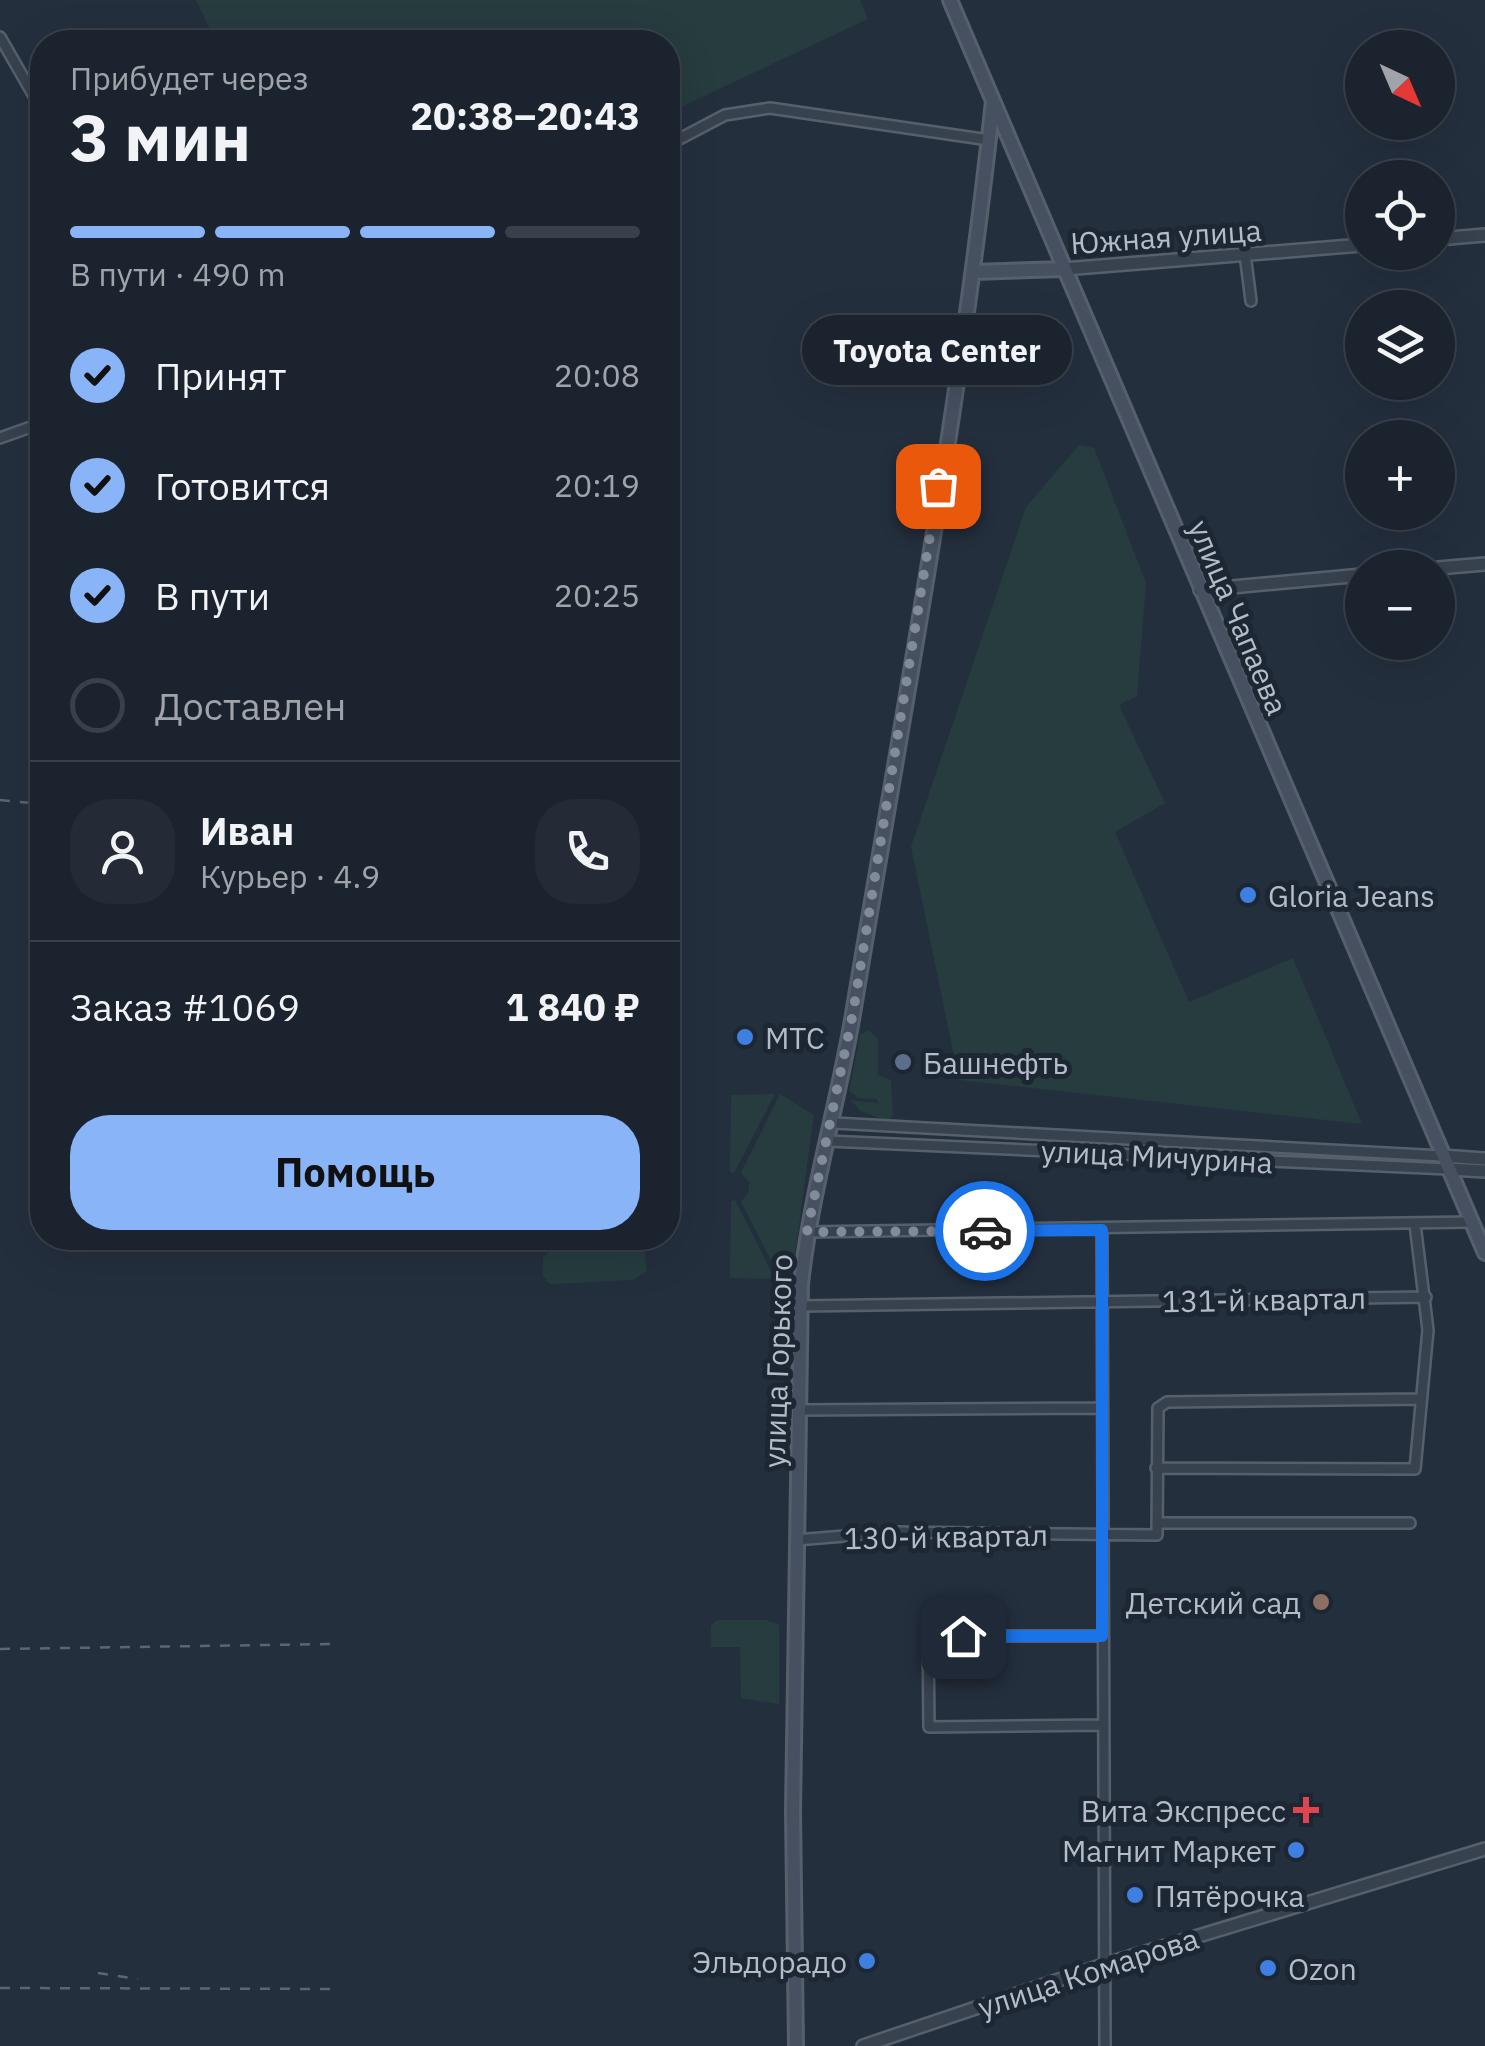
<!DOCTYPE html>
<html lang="ru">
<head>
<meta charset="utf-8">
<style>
  :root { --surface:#1b232e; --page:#242b36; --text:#f1f3f6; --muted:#a0a4aa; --line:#39404a; --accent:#8ab4f8 }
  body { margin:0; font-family:"IBM Plex Sans",sans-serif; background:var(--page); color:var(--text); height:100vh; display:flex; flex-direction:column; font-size:38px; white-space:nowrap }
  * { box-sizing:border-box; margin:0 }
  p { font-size:32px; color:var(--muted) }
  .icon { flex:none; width:55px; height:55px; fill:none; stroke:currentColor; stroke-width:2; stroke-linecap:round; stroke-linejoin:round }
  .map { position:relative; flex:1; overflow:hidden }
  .panel { position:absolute; left:30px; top:30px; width:650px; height:1220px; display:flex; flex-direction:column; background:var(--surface); border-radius:40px; box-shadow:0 10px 40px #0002,0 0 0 2px var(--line) }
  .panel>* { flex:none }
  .needle { width:65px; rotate:136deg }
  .buttons { position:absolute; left:1345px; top:30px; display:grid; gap:20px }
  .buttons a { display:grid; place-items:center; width:110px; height:110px; border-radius:50%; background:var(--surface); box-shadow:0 10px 40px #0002,0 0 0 2px var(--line); font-size:50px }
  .pin { position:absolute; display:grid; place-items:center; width:85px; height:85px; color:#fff; margin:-42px; border-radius:20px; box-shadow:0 5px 15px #0006 }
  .courier { position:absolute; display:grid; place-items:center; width:100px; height:100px; margin:-50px; border:8px solid #1a73e8; border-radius:50%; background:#fff; color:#222; box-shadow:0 2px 12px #0007 }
  .bubble { position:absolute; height:70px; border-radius:35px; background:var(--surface); box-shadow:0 10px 40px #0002,0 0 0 2px var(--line); font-size:32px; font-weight:700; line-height:70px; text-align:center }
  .overview em { font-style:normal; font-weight:700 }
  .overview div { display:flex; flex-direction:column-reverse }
  .overview { display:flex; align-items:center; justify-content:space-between; height:170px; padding:0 40px }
  h1 { font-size:65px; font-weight:700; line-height:75px }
  .bar { display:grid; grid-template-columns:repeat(4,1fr); gap:15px 10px; align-content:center; height:120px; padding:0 40px }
  .bar i { height:12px; border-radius:8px; background:var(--line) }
  .bar .current { background:var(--accent) }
  .bar p { grid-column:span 4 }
  .line { display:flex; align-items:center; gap:25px; padding:0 40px; border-top:2px solid var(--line) }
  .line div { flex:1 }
  .round { display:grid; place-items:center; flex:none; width:105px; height:105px; border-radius:40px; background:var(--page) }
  ol { padding:0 40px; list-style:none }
  li { display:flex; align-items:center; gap:30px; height:110px }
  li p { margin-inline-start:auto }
  li .icon { padding:10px; border-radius:50%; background:var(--accent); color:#111; stroke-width:4 }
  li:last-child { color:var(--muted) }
  li i { width:55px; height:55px; border:5px solid var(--line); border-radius:50% }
  .action { display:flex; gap:20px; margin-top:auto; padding:20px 40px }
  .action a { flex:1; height:115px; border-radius:40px; background:var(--accent); color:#111; font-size:40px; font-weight:700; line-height:115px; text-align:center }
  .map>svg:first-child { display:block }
  .green { fill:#263c3f }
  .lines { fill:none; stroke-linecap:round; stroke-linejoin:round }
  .minor-casing { stroke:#565f6c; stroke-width:14 }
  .tertiary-casing { stroke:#565f6c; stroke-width:16 }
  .secondary-casing { stroke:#565f6c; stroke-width:18 }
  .minor { stroke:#38414e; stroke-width:9 }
  .tertiary { stroke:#38414e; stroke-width:11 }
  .secondary { stroke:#465061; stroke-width:12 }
  .rail { stroke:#5a6575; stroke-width:2.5; stroke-dasharray:10 10; stroke-linecap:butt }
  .done { stroke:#828b98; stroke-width:10; stroke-dasharray:0 18 }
  .route { stroke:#1a73e8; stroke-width:12 }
  .shop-dot { fill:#3f7fe0; stroke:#1d2633; stroke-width:4 }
  .service-dot { fill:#5c6f8a; stroke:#1d2633; stroke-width:4 }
  .education-dot { fill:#8d6e63; stroke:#1d2633; stroke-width:4 }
  .health-dot { fill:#e0444e; stroke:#1d2633; stroke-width:4 }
  .labels { text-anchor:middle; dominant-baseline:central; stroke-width:10; stroke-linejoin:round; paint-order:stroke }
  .street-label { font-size:30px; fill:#b4bcc9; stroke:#1d2633 }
  .poi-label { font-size:30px; fill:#b4bcc9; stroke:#1d2633; text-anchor:start }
</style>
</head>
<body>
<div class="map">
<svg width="1485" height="2046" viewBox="0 0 1485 2046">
  <rect width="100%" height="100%" fill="#242f3e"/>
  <!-- green -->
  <path class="green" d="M196,0H860L868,19L668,113V42H216Z
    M1079,445L1094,448L1146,583L1137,696L1119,705L1165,803L1115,832L1189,1002L1293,958L1362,1124L959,1080L911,847L1026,507Z
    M869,1030L878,1039V1075L891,1080L893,1115L888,1122L861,1111L850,1100L878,1103L877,1099L858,1098L849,1091L860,1035Z
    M775,1094L734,1173L730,1172L731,1095Z
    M780,1094L814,1115L793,1270L779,1276L741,1202L749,1191V1182L741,1173Z
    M735,1200L775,1279L730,1278L731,1201Z
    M644,1247L647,1271L633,1280L550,1284L543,1276V1258L552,1249Z
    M717,1620H766L779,1625V1704L741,1698L740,1647H711V1626Z"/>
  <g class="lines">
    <!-- minor casing -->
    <g class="minor-casing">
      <path id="minor" d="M0,37L42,110
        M668,145L725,115L770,108L989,140
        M1245,254L1251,301
        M0,438L42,423
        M834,1123L1442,1156
        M828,1141L1448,1169
        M1102,1230L1105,2046
        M807,1232L1471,1222
        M801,1306L1426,1297
        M799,1410L1101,1408
        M1156,1468L1415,1469L1428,1330L1415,1224
        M1157,1523H1410
        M796,1540L893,1532L1157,1535L1158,1408L1167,1402L1420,1399
        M1101,1725L929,1727L928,1636H1101"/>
    </g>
    <!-- tertiary casing -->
    <g class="tertiary-casing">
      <path id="tertiary" d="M1438,239L1485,235
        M1064,269L1362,245
        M1438,568L1485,564
        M1200,590L1362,575
        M1442,1156L1485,1159
        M1448,1169L1485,1171
        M863,2046L1103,1965L1485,1849"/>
    </g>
    <!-- secondary casing -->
    <g class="secondary-casing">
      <path id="secondary" d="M950,0L1485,1253
        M973,272L1064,269
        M796,2046L793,1811L801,1284C811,1191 839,1101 854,1008C904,707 961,404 993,101"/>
    </g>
    <!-- minor -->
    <use href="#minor" class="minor"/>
    <!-- tertiary -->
    <use href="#tertiary" class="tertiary"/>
    <!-- secondary -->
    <use href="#secondary" class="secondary"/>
    <!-- rail -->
    <path class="rail" d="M0,800L42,804
      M0,1649L335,1644
      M98,1973L138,1979
      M0,1988L338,1989"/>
  </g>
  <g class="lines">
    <!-- done -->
    <path class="done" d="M938,486L853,1013L807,1232L985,1231"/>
    <!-- route -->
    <path class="route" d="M963,1636H1102V1230L985,1231"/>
  </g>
  <!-- markers -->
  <g class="shop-dot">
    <circle cx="1248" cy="895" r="10"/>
    <circle cx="745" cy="1037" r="10"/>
    <circle cx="1296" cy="1850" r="10"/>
    <circle cx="1135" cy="1895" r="10"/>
    <circle cx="867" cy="1961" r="10"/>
    <circle cx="1268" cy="1968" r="10"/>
  </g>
  <circle class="service-dot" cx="903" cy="1062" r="10"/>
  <circle class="education-dot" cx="1321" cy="1602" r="10"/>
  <path class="health-dot" d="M1301 1795h10v10h10v10h-10v10h-10v-10h-10v-10h10z"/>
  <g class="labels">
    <!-- street labels -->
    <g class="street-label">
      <text transform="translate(1166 236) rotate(-4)">Южная улица</text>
      <text transform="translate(1239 617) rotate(67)">улица Чапаева</text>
      <text transform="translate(1157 1156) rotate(3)">улица Мичурина</text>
      <text transform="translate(1264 1299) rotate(-1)">131-й квартал</text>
      <text transform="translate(777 1361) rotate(-88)">улица Горького</text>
      <text transform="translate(946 1536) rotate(-1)">130-й квартал</text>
      <text transform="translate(1088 1972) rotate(-18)">улица Комарова</text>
    </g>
    <!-- poi labels -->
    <g class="poi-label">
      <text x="1268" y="895">Gloria Jeans</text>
      <text x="765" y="1037">МТС</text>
      <text x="923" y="1062">Башнефть</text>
      <text x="1301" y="1602" text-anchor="end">Детский сад</text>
      <text x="1286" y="1810" text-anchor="end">Вита Экспресс</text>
      <text x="1276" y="1850" text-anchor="end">Магнит Маркет</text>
      <text x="1155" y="1895">Пятёрочка</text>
      <text x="847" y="1961" text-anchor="end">Эльдорадо</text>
      <text x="1288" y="1968">Ozon</text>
    </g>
  </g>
</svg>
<div class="buttons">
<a><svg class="needle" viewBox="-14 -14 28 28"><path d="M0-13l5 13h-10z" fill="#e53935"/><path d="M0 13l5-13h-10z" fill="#a0a4aa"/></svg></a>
<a><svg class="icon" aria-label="locate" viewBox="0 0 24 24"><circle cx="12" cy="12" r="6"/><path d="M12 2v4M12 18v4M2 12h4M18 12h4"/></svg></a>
<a><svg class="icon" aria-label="layers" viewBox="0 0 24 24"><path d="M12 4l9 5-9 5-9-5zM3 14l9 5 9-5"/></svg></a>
<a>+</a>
<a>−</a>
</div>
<div class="pin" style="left:938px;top:486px;background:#ea580c"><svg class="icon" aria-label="bag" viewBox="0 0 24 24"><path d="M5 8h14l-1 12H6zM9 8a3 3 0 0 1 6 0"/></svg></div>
<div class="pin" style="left:963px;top:1636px;background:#1f2937"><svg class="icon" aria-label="home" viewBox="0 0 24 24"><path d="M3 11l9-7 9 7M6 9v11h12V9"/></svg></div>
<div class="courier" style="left:985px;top:1231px"><svg class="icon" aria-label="car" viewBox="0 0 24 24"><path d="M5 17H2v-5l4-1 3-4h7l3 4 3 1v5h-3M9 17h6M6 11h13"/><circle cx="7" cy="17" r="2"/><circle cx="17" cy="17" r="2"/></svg></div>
<div class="bubble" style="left:802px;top:315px;width:270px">Toyota Center</div>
<section class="panel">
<div class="overview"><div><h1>3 мин</h1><p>Прибудет через</p></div><em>20:38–20:43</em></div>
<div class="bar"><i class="current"></i><i class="current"></i><i class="current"></i><i></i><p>В пути · 490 m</p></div>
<ol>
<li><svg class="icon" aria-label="check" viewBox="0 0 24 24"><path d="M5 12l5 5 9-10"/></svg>Принят<p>20:08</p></li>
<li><svg class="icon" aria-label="check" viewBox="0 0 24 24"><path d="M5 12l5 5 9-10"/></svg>Готовится<p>20:19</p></li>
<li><svg class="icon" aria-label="check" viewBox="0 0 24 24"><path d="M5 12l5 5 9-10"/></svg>В пути<p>20:25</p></li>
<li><i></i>Доставлен</li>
</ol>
<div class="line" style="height:180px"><a class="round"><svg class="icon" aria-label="person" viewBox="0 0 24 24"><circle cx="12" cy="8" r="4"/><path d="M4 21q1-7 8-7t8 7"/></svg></a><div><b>Иван</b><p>Курьер · 4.9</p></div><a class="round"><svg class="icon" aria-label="phone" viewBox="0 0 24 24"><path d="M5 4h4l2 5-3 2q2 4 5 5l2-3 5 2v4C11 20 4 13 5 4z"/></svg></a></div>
<div class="line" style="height:130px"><div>Заказ #1069</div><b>1 840 ₽</b></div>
<div class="action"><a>Помощь</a></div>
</section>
</div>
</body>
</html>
